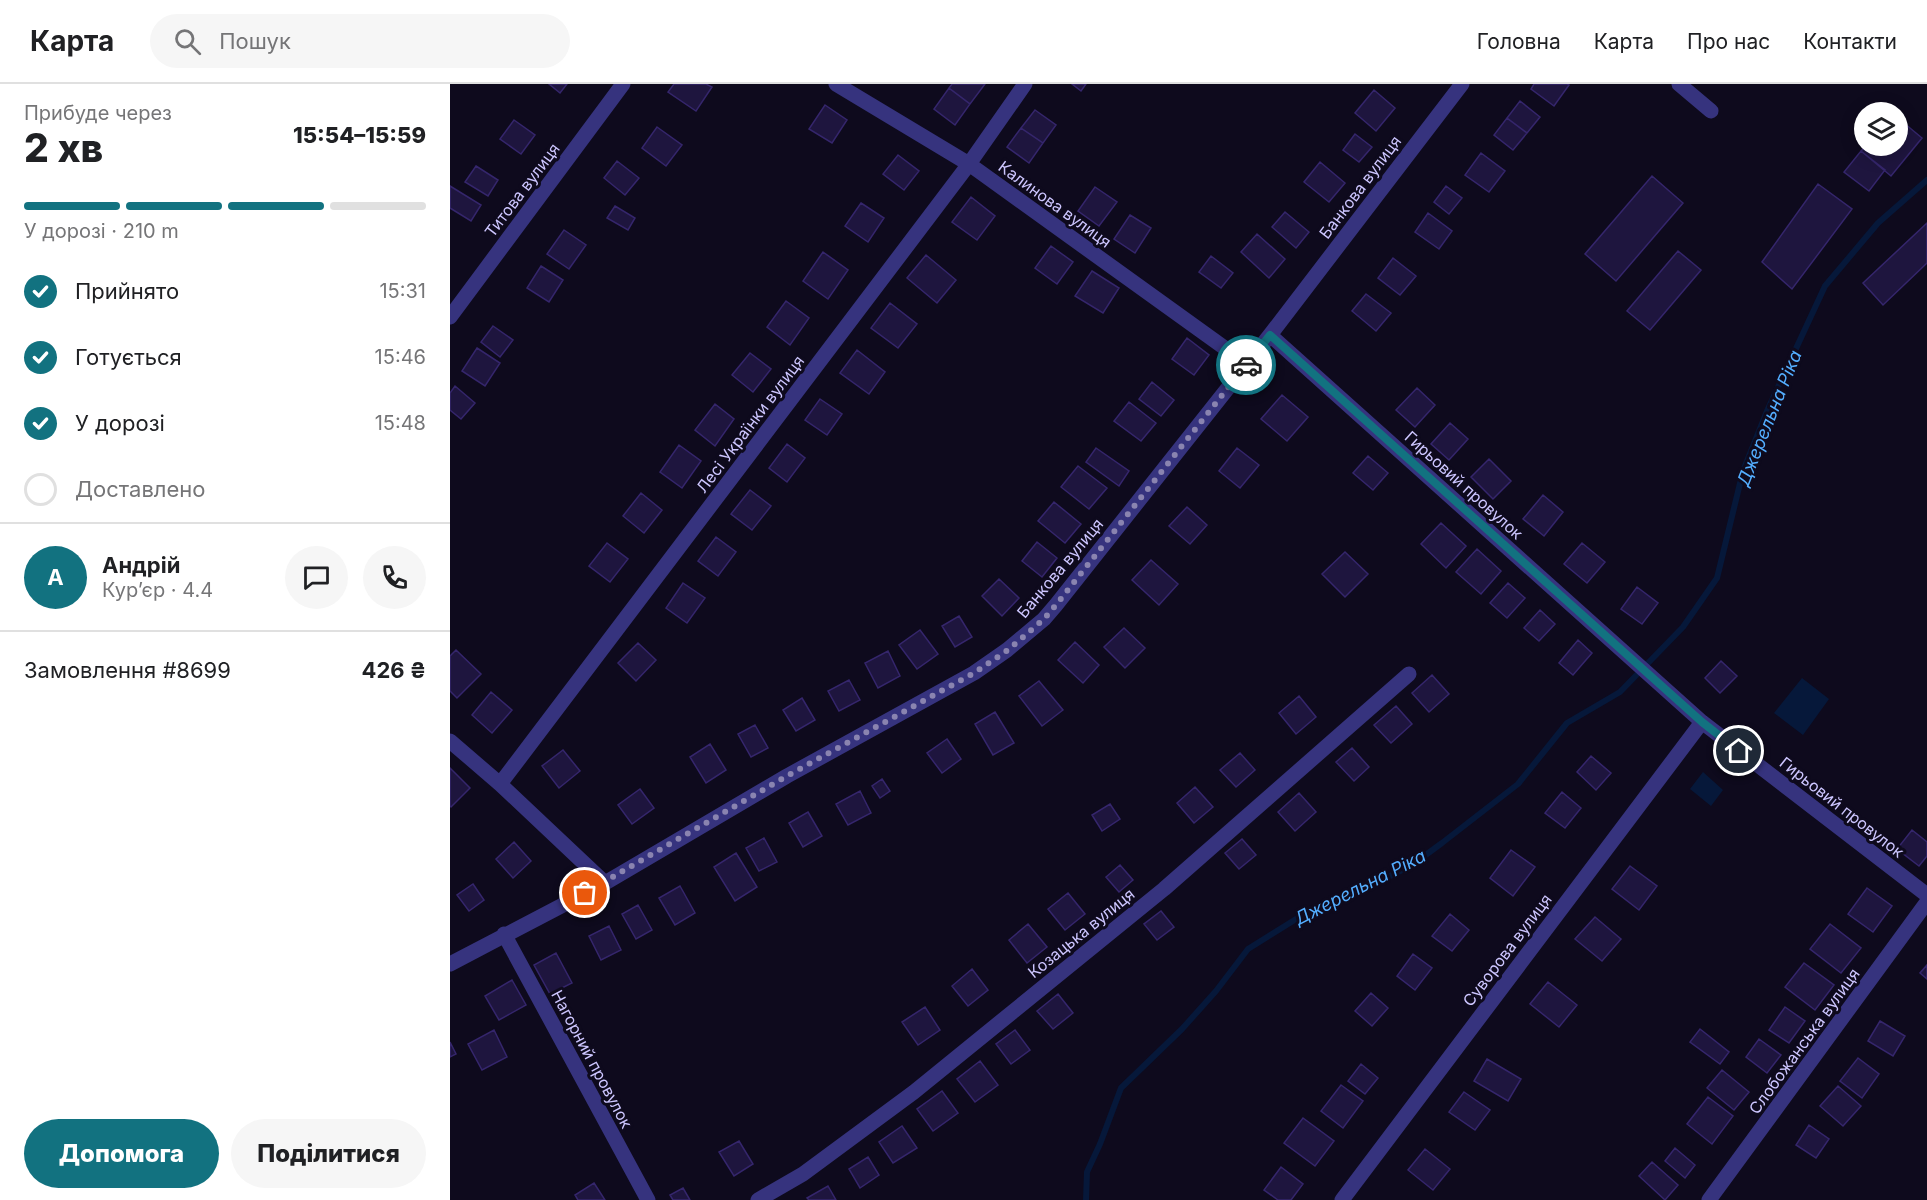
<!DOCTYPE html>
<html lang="uk">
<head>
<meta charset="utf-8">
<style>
  :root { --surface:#fff; --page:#f6f6f6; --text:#202124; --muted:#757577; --line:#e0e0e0; --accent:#127280 }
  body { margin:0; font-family:Inter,sans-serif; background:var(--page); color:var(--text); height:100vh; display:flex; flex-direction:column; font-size:22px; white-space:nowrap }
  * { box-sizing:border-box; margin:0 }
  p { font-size:20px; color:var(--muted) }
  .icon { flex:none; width:33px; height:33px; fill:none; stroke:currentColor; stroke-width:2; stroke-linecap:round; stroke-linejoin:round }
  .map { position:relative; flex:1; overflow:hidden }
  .drawer { display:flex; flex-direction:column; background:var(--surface); width:450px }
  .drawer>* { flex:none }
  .tools { position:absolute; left:1404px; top:18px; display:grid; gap:12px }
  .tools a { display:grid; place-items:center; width:54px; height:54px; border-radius:50%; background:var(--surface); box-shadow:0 3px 15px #0003; font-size:30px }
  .pin { position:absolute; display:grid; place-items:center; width:51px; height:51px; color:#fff; margin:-26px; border:3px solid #fff; border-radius:50%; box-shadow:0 2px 6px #0007 }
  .courier { position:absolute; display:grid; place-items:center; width:60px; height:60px; margin:-30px; border:4px solid #127280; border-radius:50%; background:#fff; color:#222; box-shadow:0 2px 8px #0007 }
  .head em { font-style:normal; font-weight:800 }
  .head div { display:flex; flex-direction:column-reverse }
  .head { display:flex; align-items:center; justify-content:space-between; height:102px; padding:0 24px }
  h1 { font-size:39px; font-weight:800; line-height:45px }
  .bar { display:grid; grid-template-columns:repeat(4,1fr); gap:9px 6px; align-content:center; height:72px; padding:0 24px }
  .bar i { height:8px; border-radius:4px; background:var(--line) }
  .bar .active { background:var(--accent) }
  .bar p { grid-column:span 4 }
  .line { display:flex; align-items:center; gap:15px; padding:0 24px; border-top:2px solid var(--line) }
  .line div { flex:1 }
  .round { display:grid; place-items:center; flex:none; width:63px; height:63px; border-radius:32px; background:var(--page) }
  ol { padding:0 24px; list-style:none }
  li { display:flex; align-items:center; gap:18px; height:66px }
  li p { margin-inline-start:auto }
  li .icon { padding:6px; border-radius:50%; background:var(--accent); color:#fff; stroke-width:4 }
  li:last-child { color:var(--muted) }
  li i { width:33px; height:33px; border:3px solid var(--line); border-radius:50% }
  .cta { display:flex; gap:12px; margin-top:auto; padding:12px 24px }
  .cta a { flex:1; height:69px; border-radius:36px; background:var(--accent); color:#fff; font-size:24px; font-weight:800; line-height:69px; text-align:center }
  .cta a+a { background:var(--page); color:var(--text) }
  header { display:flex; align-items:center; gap:36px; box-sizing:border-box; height:84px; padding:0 30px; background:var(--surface); border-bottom:2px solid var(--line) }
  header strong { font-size:28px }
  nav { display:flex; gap:33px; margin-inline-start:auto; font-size:21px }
  .search { width:420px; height:54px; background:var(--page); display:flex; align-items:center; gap:15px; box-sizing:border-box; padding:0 21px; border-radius:33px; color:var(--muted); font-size:22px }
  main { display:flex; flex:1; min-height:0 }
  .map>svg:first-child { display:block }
  .water { fill:#06183a }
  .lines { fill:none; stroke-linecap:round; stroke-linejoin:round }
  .stream { stroke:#06183a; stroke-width:6 }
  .building { fill:#1e153e; stroke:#35266c; stroke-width:1.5 }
  .minor { stroke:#36337e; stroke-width:15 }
  .done { stroke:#8a84b0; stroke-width:6; stroke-dasharray:0 10.8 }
  .route { stroke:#127280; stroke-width:8 }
  .labels { text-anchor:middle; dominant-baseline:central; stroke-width:6; stroke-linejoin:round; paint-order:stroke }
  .street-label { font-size:16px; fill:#cdc6ff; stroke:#0e0a1d }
  .water-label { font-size:18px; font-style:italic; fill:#54aeff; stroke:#0e0a1d }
</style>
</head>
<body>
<header>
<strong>Карта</strong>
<div class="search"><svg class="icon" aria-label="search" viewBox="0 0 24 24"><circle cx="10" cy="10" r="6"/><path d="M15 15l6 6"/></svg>Пошук</div>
<nav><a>Головна</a><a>Карта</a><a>Про нас</a><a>Контакти</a></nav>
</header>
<main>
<section class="drawer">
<div class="head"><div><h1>2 хв</h1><p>Прибуде через</p></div><em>15:54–15:59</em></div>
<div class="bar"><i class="active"></i><i class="active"></i><i class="active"></i><i></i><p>У дорозі · 210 m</p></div>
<ol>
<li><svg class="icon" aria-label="check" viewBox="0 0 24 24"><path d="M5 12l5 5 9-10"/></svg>Прийнято<p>15:31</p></li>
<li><svg class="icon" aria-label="check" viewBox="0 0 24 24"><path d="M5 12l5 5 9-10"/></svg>Готується<p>15:46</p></li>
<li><svg class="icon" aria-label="check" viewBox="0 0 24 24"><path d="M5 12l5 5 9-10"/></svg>У дорозі<p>15:48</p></li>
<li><i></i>Доставлено</li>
</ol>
<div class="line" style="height:108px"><b class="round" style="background:var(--accent);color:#fff">А</b><div><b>Андрій</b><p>Кур’єр · 4.4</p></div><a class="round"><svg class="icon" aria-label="chat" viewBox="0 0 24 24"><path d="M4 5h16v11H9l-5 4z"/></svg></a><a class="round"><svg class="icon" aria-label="phone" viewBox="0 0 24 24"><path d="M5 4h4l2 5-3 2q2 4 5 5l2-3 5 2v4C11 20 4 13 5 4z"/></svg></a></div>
<div class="line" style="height:78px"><div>Замовлення #8699</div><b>426 ₴</b></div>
<div class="cta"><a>Допомога</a><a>Поділитися</a></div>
</section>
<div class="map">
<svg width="1477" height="1116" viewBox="0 0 1477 1116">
  <rect width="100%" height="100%" fill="#0e0a1d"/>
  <!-- water -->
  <path class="water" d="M1352,594L1379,615L1353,651L1324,629Z
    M1253,688L1273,706L1261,722L1240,705Z"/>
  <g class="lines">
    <!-- stream -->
    <path class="stream" d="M636,1116L637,1088L650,1060L671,1004L732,945L766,907L798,865L859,827L928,798L962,781L992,759L1068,700L1117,639L1170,608L1233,543L1267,494L1293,387L1317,327L1375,202L1428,139L1477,96"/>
  </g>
  <!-- building -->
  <path class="building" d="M99,0H117L110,9Z
    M224,0H256L262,3L246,27L218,8Z
    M502,0H535L520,20L499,4Z
    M622,0H636L631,7Z
    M1084,0H1117L1119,1L1104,22L1081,5Z
    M499,4L520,20L505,41L484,25Z
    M924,6L945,24L926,47L905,29Z
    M1070,17L1090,33L1077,49L1057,34Z
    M375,21L397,36L382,59L359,45Z
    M585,26L606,41L593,59L571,44Z
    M1057,34L1077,49L1063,66L1044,51Z
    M1448,34L1472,54L1441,92L1411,67L1416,62H1448Z
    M64,36L85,51L71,70L50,55Z
    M207,43L232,61L216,82L192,64Z
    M571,44L593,59L579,79L557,63Z
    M905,50L922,63L909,78L893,66Z
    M1411,67L1435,86L1419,107L1394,88Z
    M1031,69L1055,87L1039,108L1015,91Z
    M448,71L469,87L454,106L433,90Z
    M167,77L189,94L175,111L154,94Z
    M870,78L895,99L879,118L854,98Z
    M26,82L48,96L38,112L15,98Z
    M1202,92L1233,119L1166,197L1135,170Z
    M1368,100L1402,125L1342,205L1312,178Z
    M0,102L31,121L21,137L0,124Z
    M996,102L1012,114L999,130L984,118Z
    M645,103L667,118L649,142L628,127Z
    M521,113L545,132L527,156L502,138Z
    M411,119L434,134L418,158L395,142Z
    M165,122L185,134L178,146L157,134Z
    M835,128L859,148L846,164L822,143Z
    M978,129L1002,147L989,165L965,148Z
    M680,131L701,144L685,169L664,155Z
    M1477,139V179L1433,221L1413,199Z
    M114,146L136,161L119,185L97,170Z
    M807,150L835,175L819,194L791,168Z
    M601,162L623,178L607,200L585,184Z
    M1228,167L1251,186L1200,246L1177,227Z
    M373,168L398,186L378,215L353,197Z
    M476,171L506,196L487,219L457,194Z
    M761,172L783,189L771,204L749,188Z
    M943,174L966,192L950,211L928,194Z
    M91,182L113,196L99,218L77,204Z
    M642,187L669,204L653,229L625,212Z
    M916,210L941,229L926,247L902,227Z
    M336,217L359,234L340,261L317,243Z
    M440,219L467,240L448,264L421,244Z
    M43,242L63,256L50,273L31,258Z
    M737,254L759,271L744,291L722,275Z
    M27,264L50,279L35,302L12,287Z
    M407,266L435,288L419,310L390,289Z
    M300,269L321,285L303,308L282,291Z
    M702,298L724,316L711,332L689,315Z
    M5,302L25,319L11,335L0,326V309Z
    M967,304L985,321L965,343L946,326Z
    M832,311L858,333L837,357L811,335Z
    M370,315L392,330L377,351L355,336Z
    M679,318L706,339L691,357L664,337Z
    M265,320L284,335L265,362L245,346Z
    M1000,339L1018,355L999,376L981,360Z
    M337,360L355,374L337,398L319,384Z
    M229,361L251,377L232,404L210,388Z
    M646,364L679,387L669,402L636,378Z
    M787,364L809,381L790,404L769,387Z
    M918,372L938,389L923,406L903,389Z
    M1039,375L1061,397L1043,415L1021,393Z
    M628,382L657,404L639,425L611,403Z
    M300,406L321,422L302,446L281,430Z
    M191,409L212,426L194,449L173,432Z
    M1093,411L1113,428L1094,452L1073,435Z
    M604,418L631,440L615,459L588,437Z
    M737,423L757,441L740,460L719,442Z
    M991,439L1016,462L996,484L971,460Z
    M266,453L286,468L268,492L248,477Z
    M587,458L607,474L592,493L572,477Z
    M157,459L178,475L160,498L139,482Z
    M1132,459L1155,478L1137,499L1114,480Z
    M1027,465L1051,487L1031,510L1006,488Z
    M895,468L918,490L895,513L872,490Z
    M701,476L728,500L709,521L682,496Z
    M549,495L569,514L552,532L532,512Z
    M233,499L255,514L237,539L216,524Z
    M1058,499L1075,514L1057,534L1040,519Z
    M1187,503L1208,519L1192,540L1171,525Z
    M1090,526L1105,540L1089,557L1074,544Z
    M509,532L522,553L505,563L492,542Z
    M674,544L695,564L675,584L654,563Z
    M470,546L488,570L467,585L449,561Z
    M1128,556L1142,569L1123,591L1109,579Z
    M625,558L649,581L633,599L608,576Z
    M188,559L206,576L186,597L168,579Z
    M6,566L31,590L7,614L0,607V572Z
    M438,567L450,592L428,604L415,579Z
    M1271,577L1287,592L1270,609L1255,594Z
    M982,591L999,610L979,628L962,609Z
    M399,596L410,616L389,627L378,607Z
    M589,597L613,626L592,642L569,612Z
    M41,608L62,626L42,649L22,631Z
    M849,612L866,633L846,650L829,629Z
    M352,614L365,636L346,647L333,626Z
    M946,622L962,640L941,659L924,641Z
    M545,628L564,659L543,671L525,640Z
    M305,641L318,664L301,673L288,650Z
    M497,655L511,675L492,689L477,669Z
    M260,660L276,686L256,699L240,673Z
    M902,664L919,683L904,697L886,678Z
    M113,666L130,687L109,704L92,682Z
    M790,669L805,686L786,703L770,686Z
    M1141,672L1161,689L1146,706L1127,688Z
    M0,684L20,704L1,723L0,722Z
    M432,695L440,707L430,714L422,702Z
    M745,703L763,723L744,739L727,719Z
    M190,705L204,724L182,740L168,721Z
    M410,707L421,729L398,741L386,720Z
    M1112,708L1131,724L1115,744L1095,729Z
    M849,709L866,728L845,747L828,728Z
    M660,720L670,735L652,747L642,731Z
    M358,728L372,752L353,763L339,739Z
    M1462,746L1477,758V772L1469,782L1447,765Z
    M314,754L327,778L309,787L296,764Z
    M792,755L806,771L789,785L775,769Z
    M64,758L81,777L63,794L46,775Z
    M1061,766L1085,783L1063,812L1040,794Z
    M286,769L307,803L285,817L264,783Z
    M670,781L683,796L669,808L656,793Z
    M1180,782L1207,802L1189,826L1162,805Z
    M23,800L34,816L19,827L7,811Z
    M230,802L245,829L225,841L209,814Z
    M1417,804L1442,822L1423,848L1398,830Z
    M618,809L635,830L615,846L598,825Z
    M188,821L202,846L186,855L172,830Z
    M711,827L724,843L707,856L694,840Z
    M1000,830L1019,846L1002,867L982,852Z
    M1145,833L1171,855L1152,877L1125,855Z
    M578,840L597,863L577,879L559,856Z
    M1380,840L1411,864L1391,889L1360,865Z
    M159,842L171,866L151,876L139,852Z
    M106,869L122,899L100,910L84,881Z
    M963,870L982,884L965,906L947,892Z
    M1354,879L1384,901L1365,926L1335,903Z
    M1477,881V895L1470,889Z
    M522,885L538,906L518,922L502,902Z
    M62,896L76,921L49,936L35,912Z
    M1098,898L1127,921L1109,943L1080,920Z
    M921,909L938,924L922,942L905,927Z
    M608,910L623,929L603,945L587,927Z
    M475,923L490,946L468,961L452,938Z
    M1335,923L1355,937L1339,959L1319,946Z
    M1430,937L1455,952L1443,972L1418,957Z
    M1250,945L1279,968L1270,980L1240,958Z
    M44,946L57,973L32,986L18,960Z
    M565,946L580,966L561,980L546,960Z
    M1309,955L1331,971L1317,989L1296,973Z
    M0,958L6,970L0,973Z
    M1408,974L1429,990L1412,1014L1390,997Z
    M1037,975L1071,995L1058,1017L1024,997Z
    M530,977L548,1001L525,1018L507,995Z
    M911,980L928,994L915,1010L898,997Z
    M1272,986L1299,1008L1284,1026L1257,1004Z
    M891,1001L913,1017L893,1044L871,1027Z
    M1388,1002L1411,1022L1393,1042L1370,1022Z
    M492,1007L508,1029L483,1047L467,1025Z
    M1014,1008L1040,1026L1025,1046L999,1028Z
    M1258,1013L1283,1032L1262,1060L1237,1040Z
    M853,1034L884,1057L865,1082L834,1059Z
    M1359,1041L1379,1055L1366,1074L1346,1061Z
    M452,1042L467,1064L443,1079L429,1058Z
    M289,1057L303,1080L284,1092L269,1068Z
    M1225,1064L1245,1081L1235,1094L1215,1077Z
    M975,1065L1000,1085L983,1106L958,1086Z
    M418,1073L429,1091L410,1104L399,1085Z
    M1202,1078L1228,1101L1215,1116L1189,1092Z
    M831,1083L853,1100L841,1116H828L814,1106Z
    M144,1099L155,1116H128L125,1111Z
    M378,1102L386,1116H359L357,1114Z
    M233,1104L240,1116H223L220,1111Z"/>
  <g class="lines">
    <!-- minor -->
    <path class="minor" d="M386,0L519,80L797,280
      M1229,0L1261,27
      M0,233L173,0
      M820,251L1252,638L1477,811
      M0,657L50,700L155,799
      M50,700L519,80L575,0
      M54,850L198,1116
      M0,880L155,799L337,692L524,589L557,566L594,535L606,521L820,251L1012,0
      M308,1116L353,1090L464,1008L714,805L959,590
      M892,1116L1252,638
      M1259,1116L1477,818"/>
  </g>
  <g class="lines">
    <!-- done -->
    <path class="done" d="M135,809L337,692L524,589L558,566L594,535L606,521L796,281"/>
    <!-- route -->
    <path class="route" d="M796,281L820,251L1252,638L1289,667"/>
  </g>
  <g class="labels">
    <!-- street labels -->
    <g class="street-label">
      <text transform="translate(910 103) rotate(-53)">Банкова вулиця</text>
      <text transform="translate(72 106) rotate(-53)">Титова вулиця</text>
      <text transform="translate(605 120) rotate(36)">Калинова вулиця</text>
      <text transform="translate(300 340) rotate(-53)">Лесі Українки вулиця</text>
      <text transform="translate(1014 401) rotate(42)">Гирьовий провулок</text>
      <text transform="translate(610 484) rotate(-50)">Банкова вулиця</text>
      <text transform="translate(1392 723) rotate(38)">Гирьовий провулок</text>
      <text transform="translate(631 849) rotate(-39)">Козацька вулиця</text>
      <text transform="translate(1057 866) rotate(-53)">Суворова вулиця</text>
      <text transform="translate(1354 957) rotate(-54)">Слобожанська вулиця</text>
      <text transform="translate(142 975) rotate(62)">Нагорний провулок</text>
    </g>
    <!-- water labels -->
    <g class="water-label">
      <text transform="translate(1319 334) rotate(-68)">Джерельна Ріка</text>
      <text transform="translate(910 803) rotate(-27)">Джерельна Ріка</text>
    </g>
  </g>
</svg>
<div class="tools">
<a><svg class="icon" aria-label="layers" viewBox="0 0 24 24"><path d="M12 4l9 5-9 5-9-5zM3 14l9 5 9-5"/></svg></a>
</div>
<div class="pin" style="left:135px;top:809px;background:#ea580c"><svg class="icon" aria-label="bag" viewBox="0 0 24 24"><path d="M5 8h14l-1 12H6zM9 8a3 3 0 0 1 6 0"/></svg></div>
<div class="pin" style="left:1289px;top:667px;background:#1f2937"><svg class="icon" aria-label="home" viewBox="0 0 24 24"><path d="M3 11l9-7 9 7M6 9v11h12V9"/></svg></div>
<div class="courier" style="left:796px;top:281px"><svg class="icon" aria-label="car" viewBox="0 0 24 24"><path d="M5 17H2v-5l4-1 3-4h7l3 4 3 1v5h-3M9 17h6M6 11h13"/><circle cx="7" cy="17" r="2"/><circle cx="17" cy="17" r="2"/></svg></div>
</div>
</main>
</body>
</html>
